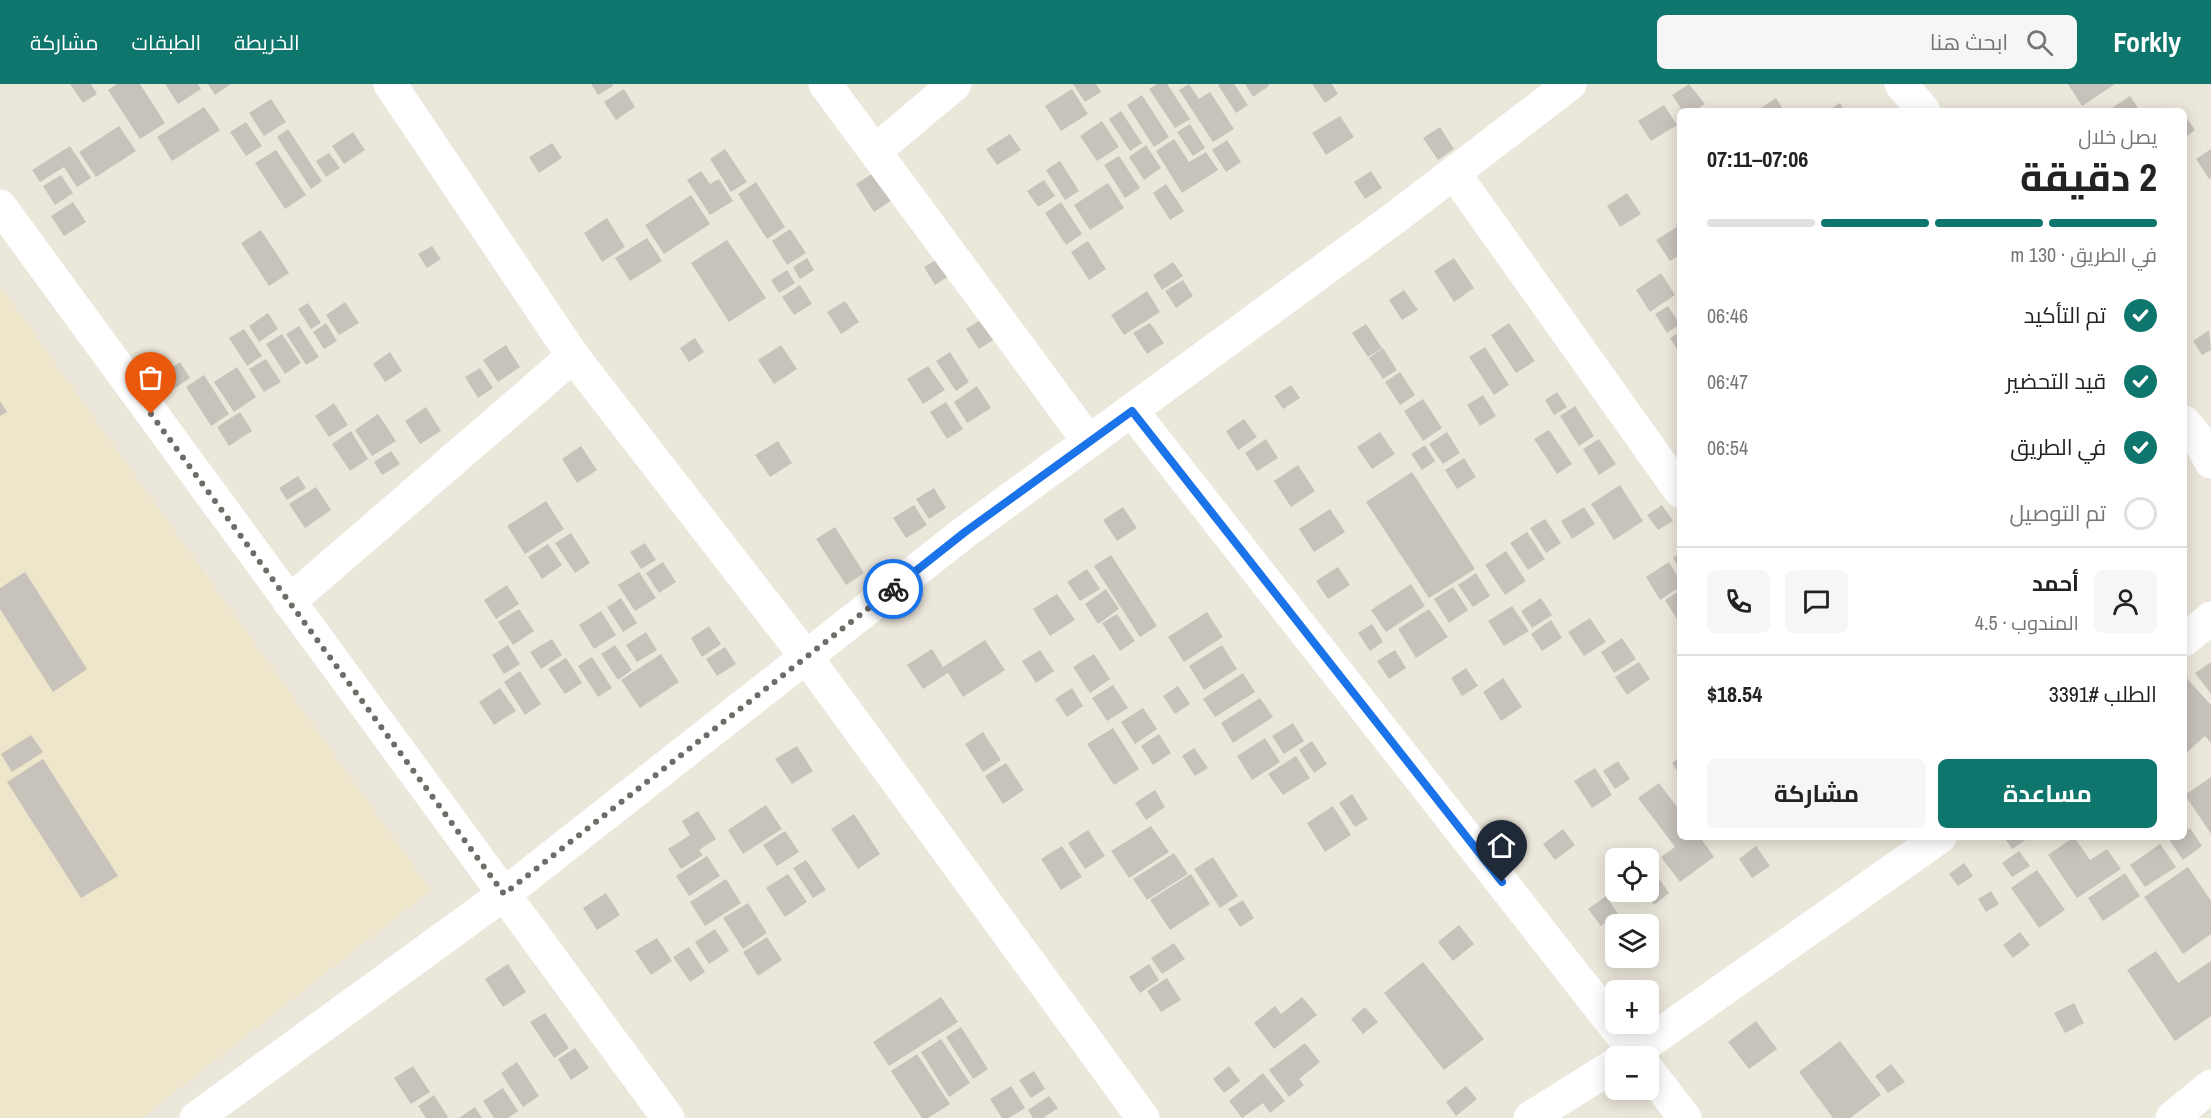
<!DOCTYPE html>
<html lang="ar">
<head>
<meta charset="utf-8">
<style>
  :root { --surface:#fff; --page:#f6f6f6; --text:#222; --muted:#767676; --line:#e0e0e0; --accent:#0f766e }
  body { margin:0; font-family:"Archivo Narrow",Cairo,sans-serif; background:var(--page); color:var(--text); direction:rtl; height:100vh; display:flex; flex-direction:column; font-size:22px; white-space:nowrap }
  * { box-sizing:border-box; margin:0 }
  p { font-size:20px; color:var(--muted) }
  .icon { flex:none; width:33px; height:33px; fill:none; stroke:currentColor; stroke-width:2; stroke-linecap:round; stroke-linejoin:round }
  .map { position:relative; flex:1; overflow:hidden; direction:ltr }
  .drawer { position:absolute; left:1677px; top:24px; width:510px; height:732px; display:flex; flex-direction:column; background:var(--surface); border-radius:9px; box-shadow:0 3px 15px #0003; direction:rtl }
  .drawer>* { flex:none }
  .controls { position:absolute; left:1605px; top:764px; display:grid; gap:12px }
  .controls a { display:grid; place-items:center; width:54px; height:54px; border-radius:9px; background:var(--surface); box-shadow:0 3px 15px #0003; font-size:30px }
  .pin { position:absolute; display:grid; place-items:center; width:51px; height:51px; color:#fff; margin:-62px -26px; border-radius:50% 50% 50% 0; rotate:-45deg; box-shadow:0 0 6px #0007 }
  .pin .icon { rotate:45deg }
  .courier { position:absolute; display:grid; place-items:center; width:60px; height:60px; margin:-30px; border:4px solid #1a73e8; border-radius:50%; background:#fff; color:#222; box-shadow:0 2px 8px #0007 }
  .overview em { font-style:normal; font-weight:700 }
  .overview div { display:flex; flex-direction:column-reverse }
  .overview { display:flex; align-items:center; justify-content:space-between; height:102px; padding:0 30px }
  h1 { font-size:39px; font-weight:700; line-height:45px }
  .bar { display:grid; grid-template-columns:repeat(4,1fr); gap:9px 6px; align-content:center; height:72px; padding:0 30px }
  .bar i { height:8px; border-radius:4px; background:var(--line) }
  .bar .selected { background:var(--accent) }
  .bar p { grid-column:span 4 }
  .line { display:flex; align-items:center; gap:15px; padding:0 30px; border-top:2px solid var(--line) }
  .line div { flex:1 }
  .round { display:grid; place-items:center; flex:none; width:63px; height:63px; border-radius:9px; background:var(--page) }
  ol { padding:0 30px; list-style:none }
  li { display:flex; align-items:center; gap:18px; height:66px }
  li p { margin-inline-start:auto }
  li .icon { padding:6px; border-radius:50%; background:var(--accent); color:#fff; stroke-width:4 }
  li:last-child { color:var(--muted) }
  li i { width:33px; height:33px; border:3px solid var(--line); border-radius:50% }
  .cta { display:flex; gap:12px; margin-top:auto; padding:12px 30px }
  .cta a { flex:1; height:69px; border-radius:9px; background:var(--accent); color:#fff; font-size:24px; font-weight:700; line-height:69px; text-align:center }
  .cta a+a { background:var(--page); color:var(--text) }
  header { display:flex; align-items:center; gap:36px; box-sizing:border-box; height:84px; padding:0 30px; background:var(--accent); color:#fff }
  header strong { font-size:28px }
  nav { display:flex; gap:33px; margin-inline-start:auto; font-size:21px }
  .search { width:420px; height:54px; background:var(--page); display:flex; align-items:center; gap:15px; box-sizing:border-box; padding:0 21px; border-radius:9px; color:var(--muted); font-size:22px }
  .map>svg:first-child { display:block }
  .education { fill:#ede6cb }
  .building { fill:#c7c3bb }
  .lines { fill:none; stroke-linecap:round; stroke-linejoin:round }
  .minor { stroke:#fff; stroke-width:33 }
  .done { stroke:#6d6c67; stroke-width:6; stroke-dasharray:0 10.8 }
  .route { stroke:#1a73e8; stroke-width:8 }
</style>
</head>
<body>
<header>
<strong>Forkly</strong>
<div class="search"><svg class="icon" aria-label="search" viewBox="0 0 24 24"><circle cx="10" cy="10" r="6"/><path d="M15 15l6 6"/></svg>ابحث هنا</div>
<nav><a>الخريطة</a><a>الطبقات</a><a>مشاركة</a></nav>
</header>
<div class="map">
<svg width="2211" height="1034" viewBox="0 0 2211 1034">
  <rect width="100%" height="100%" fill="#ece7db"/>
  <!-- education -->
  <path class="education" d="M0,202L431,806L142,1034H0Z"/>
  <!-- building -->
  <path class="building" d="M70,0H91L97,10L83,19Z
    M117,0H140L165,39L140,55L108,6Z
    M165,0H198L201,5L178,20Z
    M208,0H231L215,11Z
    M591,0H612L613,2L598,11Z
    M1073,0H1096L1101,8L1085,18Z
    M1157,0H1167L1190,35L1175,44L1149,5Z
    M1189,0L1199,15L1210,8L1234,45L1213,58L1179,6Z
    M1220,0H1234L1248,21L1236,29L1218,1Z
    M1245,0H1268L1269,2L1253,13Z
    M1312,0H1332L1338,10L1325,19Z
    M1689,0L1705,20L1694,27H1683L1672,11Z
    M2068,0H2115L2082,22Z
    M624,5L635,23L616,36L604,18Z
    M1072,5L1088,30L1061,47L1045,22Z
    M1142,11L1169,53L1154,63L1127,21Z
    M2130,12L2140,27H2113L2112,24Z
    M1776,14L1784,27H1763L1761,24Z
    M271,15L286,38L264,52L249,29Z
    M1840,19L1845,27H1827Z
    M1664,21L1677,41L1651,57L1638,37Z
    M204,23L220,46L172,77L157,53Z
    M1121,27L1142,59L1130,67L1109,35Z
    M2184,30L2195,46L2184,54Z
    M1340,32L1354,53L1326,71L1312,49Z
    M1102,37L1119,63L1097,77L1080,52Z
    M246,38L262,62L246,72L230,48Z
    M1190,40L1205,64L1193,72L1177,48Z
    M119,42L136,67L96,93L79,68Z
    M1440,43L1454,65L1438,76L1423,54Z
    M288,45L322,97L311,105L277,53Z
    M353,48L365,66L344,80L332,62Z
    M1010,50L1021,66L997,81L986,65Z
    M1174,55L1189,78L1206,68L1218,86L1182,109L1156,67Z
    M1227,56L1241,78L1226,88L1212,66Z
    M552,59L562,74L539,89L529,73Z
    M1146,61L1161,84L1144,96L1129,73Z
    M70,62L91,94L77,103L64,83L40,98L32,86Z
    M725,65L747,98L731,108L710,75Z
    M2211,65V94L2209,95L2196,75Z
    M276,66L306,111L285,125L255,79Z
    M329,69L340,84L326,93L316,77Z
    M1119,72L1140,104L1125,114L1104,81Z
    M1060,77L1079,107L1065,116L1046,86Z
    M878,86L895,114L874,128L856,100Z
    M701,87L710,100L719,95L733,117L710,131L687,96Z
    M1371,87L1382,104L1365,115L1354,98Z
    M61,91L73,109L55,121L43,102Z
    M1044,96L1055,112L1038,123L1027,107Z
    M756,98L785,143L767,155L738,110Z
    M1108,99L1124,124L1090,146L1074,121Z
    M1166,100L1184,127L1170,136L1153,109Z
    M1627,109L1641,130L1620,143L1607,122Z
    M691,111L710,140L664,170L645,141Z
    M73,118L86,138L64,152L51,132Z
    M1061,118L1082,150L1066,161L1045,129Z
    M607,134L625,163L602,178L584,149Z
    M1680,141V171L1670,177L1656,156Z
    M790,145L806,169L787,181L772,157Z
    M261,146L289,189L269,202L241,159Z
    M647,154L662,177L630,197L615,174Z
    M727,156L766,214L729,238L691,179Z
    M1088,157L1106,185L1089,196L1071,168Z
    M432,162L441,175L427,184L418,170Z
    M941,173L952,190L935,201L924,183Z
    M807,174L814,186L800,195L793,183Z
    M1454,174L1474,204L1454,218L1434,187Z
    M1173,178L1183,192L1162,206L1153,191Z
    M787,186L795,199L779,209L771,196Z
    M1661,189L1675,211L1650,228L1636,206Z
    M1183,196L1193,212L1176,224L1165,207Z
    M800,201L812,220L794,231L782,213Z
    M1404,206L1418,226L1402,236L1389,216Z
    M1147,207L1160,228L1124,251L1111,231Z
    M845,217L859,238L841,250L827,228Z
    M345,218L359,239L339,251L326,231Z
    M308,219L321,239L311,245L298,225Z
    M1668,222L1680,240L1667,249L1655,230Z
    M268,229L278,245L259,258L249,242Z
    M985,233L998,253L979,265L966,245Z
    M326,239L337,257L324,265L313,248Z
    M1150,239L1164,259L1147,270L1133,249Z
    M1509,239L1535,277L1516,289L1491,251Z
    M1366,240L1382,264L1368,273L1352,249Z
    M299,242L319,273L306,281L286,250Z
    M244,245L262,272L247,282L229,254Z
    M2209,246L2211,266L2202,271L2193,257Z
    M1680,248V270L1670,254Z
    M282,250L301,279L285,290L266,260Z
    M695,254L704,268L689,278L680,264Z
    M506,261L520,283L498,298L483,276Z
    M781,261L797,285L774,300L758,276Z
    M1485,263L1509,301L1494,311L1469,273Z
    M1383,264L1397,286L1383,295L1369,274Z
    M390,268L402,287L385,298L373,280Z
    M950,268L969,298L956,307L936,277Z
    M266,275L281,298L264,308L249,285Z
    M180,278L190,294L172,306L161,290Z
    M928,282L945,306L923,320L907,295Z
    M237,283L256,313L234,328L214,298Z
    M480,284L493,304L478,314L465,293Z
    M1400,288L1415,311L1400,321L1385,298Z
    M204,291L229,330L211,342L186,303Z
    M1291,301L1300,314L1283,325L1274,312Z
    M977,302L991,324L967,339L954,318Z
    M1557,308L1567,323L1554,331L1545,316Z
    M1483,311L1496,332L1480,342L1467,321Z
    M1423,315L1442,344L1423,357L1404,327Z
    M0,317L7,328L0,332Z
    M946,318L963,345L947,355L930,328Z
    M334,319L348,341L329,353L315,332Z
    M1575,322L1594,352L1579,362L1560,332Z
    M426,323L441,347L420,360L405,337Z
    M240,328L252,347L229,362L217,343Z
    M378,330L396,357L372,372L355,346Z
    M1244,335L1257,353L1238,366L1226,347Z
    M1549,346L1572,380L1557,390L1534,355Z
    M351,347L368,375L350,387L332,360Z
    M1380,348L1395,370L1372,385L1357,363Z
    M1447,348L1460,369L1443,380L1429,360Z
    M1266,355L1278,374L1257,387L1245,369Z
    M1599,355L1616,380L1599,391L1583,365Z
    M778,357L792,379L770,393L755,371Z
    M1425,361L1435,377L1422,386L1411,370Z
    M581,362L597,386L577,399L562,375Z
    M391,367L400,380L382,391L374,378Z
    M1464,374L1476,393L1457,405L1445,386Z
    M1298,381L1315,407L1291,423L1274,397Z
    M1412,388L1475,485L1429,514L1366,418Z
    M298,392L306,404L287,416L279,404Z
    M1620,401L1643,437L1614,456L1591,420Z
    M316,403L331,426L305,444L289,420Z
    M934,404L946,424L929,435L916,415Z
    M546,417L564,445L525,470L507,442Z
    M914,421L927,441L906,454L893,434Z
    M1662,421L1673,437L1658,446L1647,431Z
    M1123,423L1137,444L1117,457L1103,436Z
    M1584,423L1595,440L1572,455L1561,437Z
    M1330,425L1345,448L1314,468L1299,445Z
    M1545,435L1561,459L1546,469L1530,444Z
    M835,443L864,489L846,501L816,455Z
    M1527,448L1545,475L1528,486L1510,459Z
    M571,449L590,479L575,489L555,459Z
    M645,459L656,476L641,485L630,468Z
    M548,460L562,481L542,495L528,473Z
    M1506,467L1526,497L1505,511L1485,481Z
    M1680,469V485L1673,474Z
    M1111,471L1157,542L1140,553L1094,482Z
    M663,478L676,498L659,509L646,489Z
    M1669,478L1680,496V503L1660,516L1646,493Z
    M1338,483L1350,501L1328,515L1316,497Z
    M1087,485L1100,505L1080,517L1067,498Z
    M25,488L87,585L53,608L0,525V504Z
    M639,488L656,514L635,527L618,501Z
    M1476,489L1490,512L1473,523L1458,501Z
    M1411,500L1425,522L1386,548L1371,526Z
    M507,501L519,520L496,535L484,516Z
    M1453,503L1468,526L1449,539L1434,515Z
    M1106,505L1119,525L1098,540L1085,520Z
    M1679,507L1680,534L1677,535L1665,516Z
    M1057,510L1075,536L1050,552L1033,525Z
    M621,514L637,539L623,548L607,523Z
    M1541,514L1552,531L1532,544L1521,527Z
    M1512,522L1529,547L1504,562L1488,537Z
    M519,525L534,547L513,561L498,538Z
    M1429,525L1448,553L1416,574L1398,545Z
    M601,527L616,551L594,565L579,541Z
    M1207,528L1223,553L1184,578L1168,553Z
    M1117,530L1135,557L1120,567L1102,539Z
    M1590,534L1606,558L1584,572L1568,548Z
    M1551,536L1562,554L1542,567L1531,550Z
    M1372,540L1383,558L1370,567L1358,549Z
    M709,542L721,560L702,573L691,554Z
    M646,548L657,566L637,578L626,561Z
    M1622,554L1636,575L1614,589L1601,568Z
    M552,555L562,571L541,585L530,568Z
    M985,556L1005,586L963,613L948,589L923,605L907,581L932,565L943,583Z
    M508,561L520,580L504,590L492,571Z
    M615,561L632,586L618,596L601,570Z
    M1222,561L1237,585L1204,606L1189,582Z
    M725,563L736,580L717,592L706,575Z
    M1040,566L1054,587L1036,599L1022,577Z
    M1395,566L1406,584L1389,595L1377,577Z
    M661,570L679,598L640,624L621,596Z
    M1094,570L1110,595L1090,609L1073,583Z
    M592,573L612,604L598,613L578,582Z
    M566,574L582,599L565,610L548,585Z
    M1639,578L1650,595L1627,611L1615,593Z
    M2211,578V610L2195,589Z
    M1466,584L1478,602L1462,612L1451,594Z
    M520,587L541,620L525,631L504,598Z
    M1243,589L1255,608L1215,633L1203,615Z
    M2184,591L2211,621V659L2205,652L2184,671Z
    M1503,594L1522,623L1501,637L1483,608Z
    M1113,601L1128,624L1107,637L1092,614Z
    M1178,602L1190,620L1175,630L1163,612Z
    M500,604L516,627L494,641L479,618Z
    M1072,604L1083,622L1067,633L1055,615Z
    M1260,614L1273,633L1233,659L1221,639Z
    M1143,624L1157,645L1135,660L1121,638Z
    M1293,639L1304,657L1284,670L1272,652Z
    M1113,644L1139,685L1114,701L1087,660Z
    M983,648L1001,676L983,688L965,660Z
    M1159,650L1171,669L1153,681L1141,662Z
    M31,651L43,668L12,688L1,670Z
    M1265,654L1280,678L1252,696L1237,672Z
    M1312,657L1327,680L1314,689L1299,666Z
    M797,662L813,687L792,700L775,675Z
    M1194,664L1208,684L1195,692L1182,672Z
    M1296,672L1310,694L1283,711L1268,690Z
    M1680,673V691L1672,679Z
    M43,675L118,792L81,814L7,698Z
    M1618,677L1630,695L1615,705L1603,687Z
    M1006,679L1024,706L1003,720L985,692Z
    M1595,684L1612,711L1592,724L1574,697Z
    M2211,693V750L2185,711Z
    M1659,699L1680,727V753H1700L1714,773L1680,798L1661,773L1675,763L1638,714Z
    M1155,706L1165,723L1146,736L1135,719Z
    M1352,710L1368,735L1355,743L1339,719Z
    M766,721L782,745L743,770L728,746Z
    M1333,722L1351,751L1325,768L1307,739Z
    M698,727L716,755L699,766L703,771L681,785L668,765L690,751L682,737Z
    M854,730L880,770L858,785L831,745Z
    M1151,742L1169,768L1129,794L1111,767Z
    M2190,744L2202,762L2183,776L2170,757L2176,753H2184V747Z
    M1563,745L1575,761L1555,776L1543,760Z
    M1088,746L1105,772L1085,785L1068,759Z
    M785,747L799,768L777,782L763,761Z
    M2004,753H2030L2012,765Z
    M2074,753L2090,776L2107,765L2121,785L2077,814L2048,771Z
    M2160,760L2176,783L2145,803L2130,781Z
    M1062,762L1082,793L1061,806L1041,775Z
    M1756,762L1770,782L1752,794L1739,775Z
    M2019,767L2030,782L2012,793L2002,779Z
    M1174,769L1188,790L1147,816L1133,795Z
    M707,772L720,792L689,812L676,792Z
    M1213,773L1238,812L1220,824L1194,785Z
    M806,776L826,806L813,814L793,784Z
    M1964,779L1973,792L1958,802L1949,790Z
    M2188,783L2211,817V850L2183,870L2144,813Z
    M1653,786L1669,809L1654,821L1644,807H1648V790Z
    M2037,786L2065,826L2039,844L2011,804Z
    M2125,789L2140,812L2103,837L2088,814Z
    M788,790L807,818L785,833L766,804Z
    M1191,790L1210,820L1170,846L1150,816Z
    M726,795L741,819L705,842L690,818Z
    M1991,807L1999,820L1986,828L1978,815Z
    M606,809L620,831L597,846L583,824Z
    M1606,812L1618,830L1601,842L1588,825Z
    M1243,816L1254,834L1240,843L1228,825Z
    M748,819L767,849L743,865L723,834Z
    M1459,841L1474,860L1453,877L1438,858Z
    M715,845L729,867L709,880L695,858Z
    M2020,848L2030,861L2013,874L2003,861Z
    M767,853L782,876L758,892L743,868Z
    M657,854L672,877L651,891L635,867Z
    M1174,859L1185,875L1162,890L1151,874Z
    M689,863L705,888L690,898L673,873Z
    M2156,867L2178,899L2211,877V932L2175,957L2127,886Z
    M1423,878L1484,955L1444,986L1384,909Z
    M508,880L526,908L503,923L485,895Z
    M1149,880L1159,896L1140,909L1129,893Z
    M1167,894L1181,916L1161,928L1147,907Z
    M941,913L958,938L889,982L873,958Z
    M1302,913L1317,931L1274,965L1254,939L1275,922L1281,930Z
    M2074,919L2084,939L2065,949L2054,929Z
    M1365,923L1378,938L1363,950L1351,935Z
    M545,929L569,964L554,974L530,938Z
    M1756,937L1777,965L1749,985L1728,958Z
    M961,943L988,985L973,995L946,953Z
    M941,955L970,999L949,1013L921,968Z
    M1840,957L1881,1011L1850,1034H1833L1799,988Z
    M1305,959L1320,978L1299,995L1304,1001L1289,1013L1269,986Z
    M575,964L589,984L571,996L558,975Z
    M917,970L950,1020L928,1034H922L891,987Z
    M517,978L539,1012L523,1023L501,989Z
    M1891,980L1905,998L1888,1009L1875,992Z
    M413,982L430,1008L411,1020L394,994Z
    M1229,982L1240,997L1224,1009L1213,995Z
    M1034,987L1045,1005L1031,1014L1019,996Z
    M1263,989L1285,1017L1270,1029L1263,1019L1242,1034L1229,1017Z
    M1011,1002L1025,1024L1009,1034H1002L990,1015Z
    M1466,1002L1477,1015L1456,1032L1446,1018Z
    M503,1004L518,1027L508,1034H494L483,1017Z
    M434,1011L448,1033L447,1034H426L418,1022Z
    M1049,1012L1058,1024L1043,1034H1033L1028,1026Z
    M475,1023L482,1034H459Z"/>
  <g class="lines">
    <!-- minor -->
    <path class="minor" d="M390,0L573,272L807,574L1143,1034
      M825,0L1089,358
      M1901,0L1924,27
      M875,67L955,0
      M1454,89L1680,407
      M0,122L668,1034
      M1132,327L1638,972
      M2184,338L2199,356L2211,378
      M289,518L573,272
      M2184,556L2211,534
      M1629,972L1940,753
      M1648,986L1685,1034
      M196,1034L504,810L965,448L1396,133L1570,0
      M1530,1034L1616,980
      M2172,1034L2211,1002"/>
  </g>
  <g class="lines">
    <!-- done -->
    <path class="done" d="M151,330L504,810L893,505"/>
    <!-- route -->
    <path class="route" d="M893,505L965,448L1132,327L1502,798"/>
  </g>
</svg>
<div class="controls">
<a><svg class="icon" aria-label="locate" viewBox="0 0 24 24"><circle cx="12" cy="12" r="6"/><path d="M12 2v4M12 18v4M2 12h4M18 12h4"/></svg></a>
<a><svg class="icon" aria-label="layers" viewBox="0 0 24 24"><path d="M12 4l9 5-9 5-9-5zM3 14l9 5 9-5"/></svg></a>
<a>+</a>
<a>−</a>
</div>
<div class="pin" style="left:151px;top:330px;background:#ea580c"><svg class="icon" aria-label="bag" viewBox="0 0 24 24"><path d="M5 8h14l-1 12H6zM9 8a3 3 0 0 1 6 0"/></svg></div>
<div class="pin" style="left:1502px;top:798px;background:#1f2937"><svg class="icon" aria-label="home" viewBox="0 0 24 24"><path d="M3 11l9-7 9 7M6 9v11h12V9"/></svg></div>
<div class="courier" style="left:893px;top:505px"><svg class="icon" aria-label="bike" viewBox="0 0 24 24"><circle cx="6" cy="16" r="4"/><circle cx="18" cy="16" r="4"/><path d="M6 16l4-8h5l3 8M10 8l3 8H6M13 5h3"/></svg></div>
<section class="drawer">
<div class="overview"><div><h1>2 دقيقة</h1><p>يصل خلال</p></div><em>07:06–07:11</em></div>
<div class="bar"><i class="selected"></i><i class="selected"></i><i class="selected"></i><i></i><p>في الطريق · 130 m</p></div>
<ol>
<li><svg class="icon" aria-label="check" viewBox="0 0 24 24"><path d="M5 12l5 5 9-10"/></svg>تم التأكيد<p>06:46</p></li>
<li><svg class="icon" aria-label="check" viewBox="0 0 24 24"><path d="M5 12l5 5 9-10"/></svg>قيد التحضير<p>06:47</p></li>
<li><svg class="icon" aria-label="check" viewBox="0 0 24 24"><path d="M5 12l5 5 9-10"/></svg>في الطريق<p>06:54</p></li>
<li><i></i>تم التوصيل</li>
</ol>
<div class="line" style="height:108px"><a class="round"><svg class="icon" aria-label="person" viewBox="0 0 24 24"><circle cx="12" cy="8" r="4"/><path d="M4 21q1-7 8-7t8 7"/></svg></a><div><b>أحمد</b><p>المندوب · 4.5</p></div><a class="round"><svg class="icon" aria-label="chat" viewBox="0 0 24 24"><path d="M4 5h16v11H9l-5 4z"/></svg></a><a class="round"><svg class="icon" aria-label="phone" viewBox="0 0 24 24"><path d="M5 4h4l2 5-3 2q2 4 5 5l2-3 5 2v4C11 20 4 13 5 4z"/></svg></a></div>
<div class="line" style="height:78px"><div>الطلب #3391</div><b>$18.54</b></div>
<div class="cta"><a>مساعدة</a><a>مشاركة</a></div>
</section>
</div>
</body>
</html>
